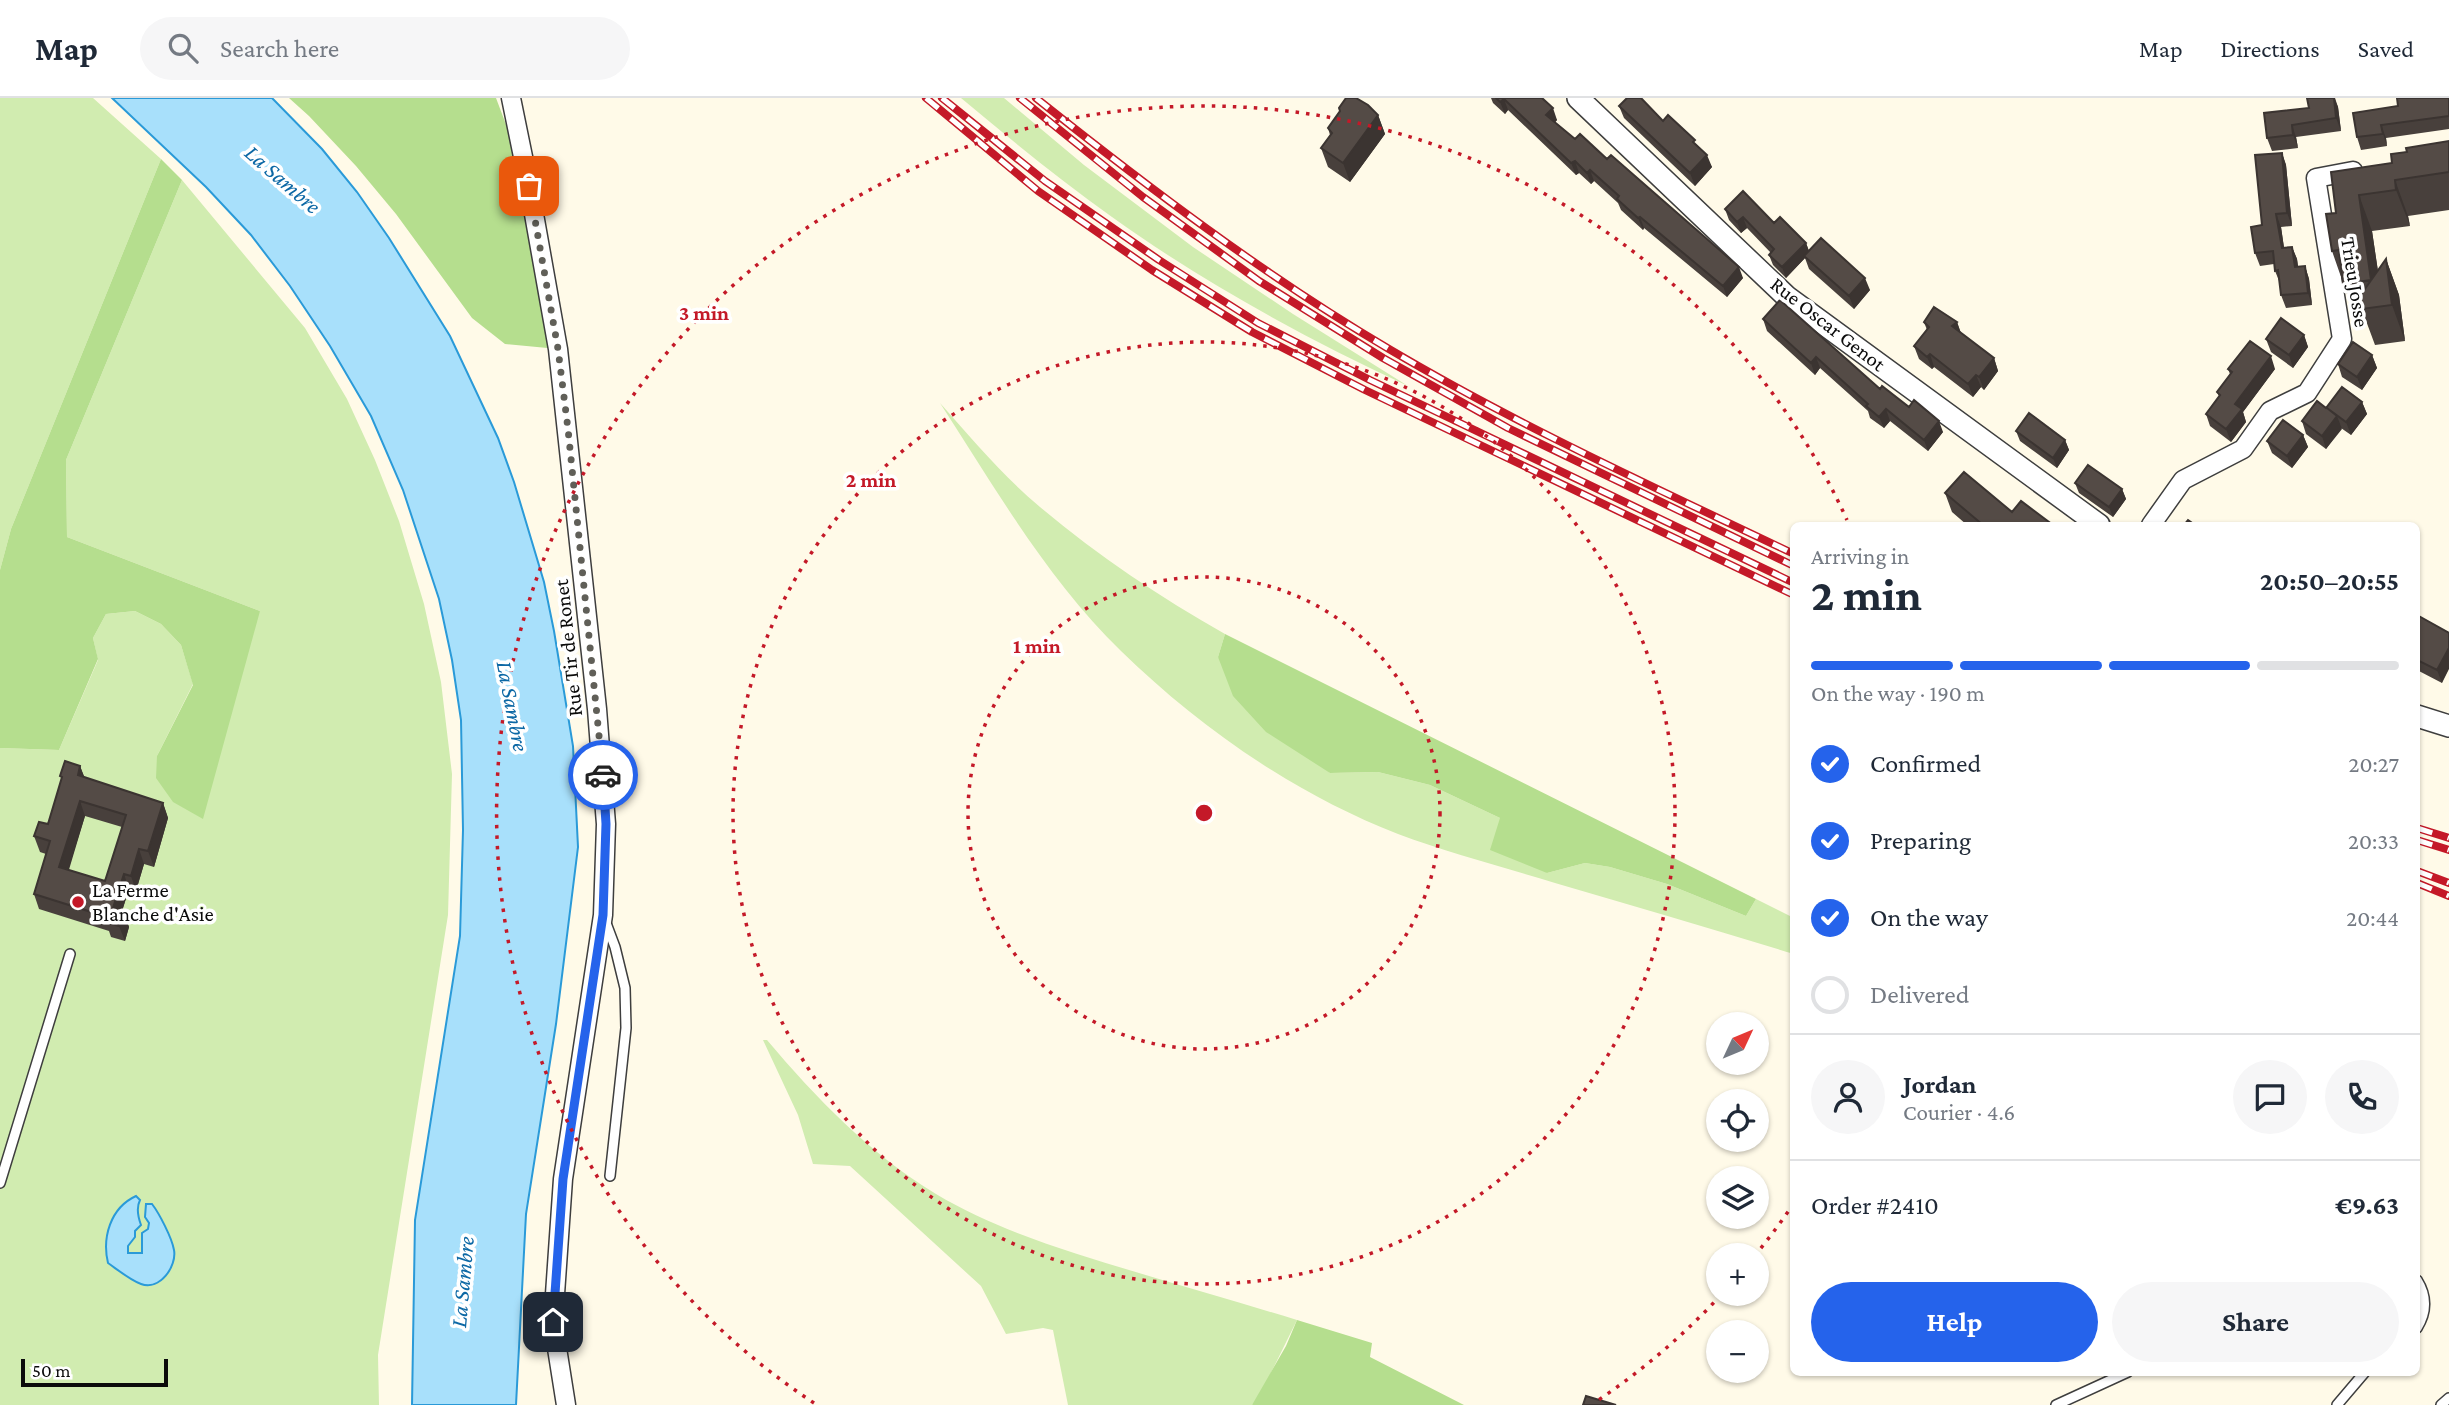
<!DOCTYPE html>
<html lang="en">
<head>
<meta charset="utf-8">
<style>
  :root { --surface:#fff; --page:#f6f6f7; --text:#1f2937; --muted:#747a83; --line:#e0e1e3; --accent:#2563eb }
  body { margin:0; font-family:"Crimson Pro",serif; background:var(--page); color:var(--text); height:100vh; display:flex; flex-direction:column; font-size:26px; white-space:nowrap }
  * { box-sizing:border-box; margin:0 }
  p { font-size:23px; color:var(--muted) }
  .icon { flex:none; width:38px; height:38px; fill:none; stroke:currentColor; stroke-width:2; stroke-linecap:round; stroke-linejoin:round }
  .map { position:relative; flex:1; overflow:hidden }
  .details { position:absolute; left:1790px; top:424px; width:630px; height:854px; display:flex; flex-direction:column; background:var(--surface); border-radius:10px; box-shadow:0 2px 5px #0004 }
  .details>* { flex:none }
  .needle { width:46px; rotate:46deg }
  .tools { position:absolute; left:1706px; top:914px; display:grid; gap:14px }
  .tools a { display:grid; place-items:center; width:63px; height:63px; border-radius:50%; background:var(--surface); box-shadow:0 2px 5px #0004; font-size:35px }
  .scale { position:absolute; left:21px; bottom:18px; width:147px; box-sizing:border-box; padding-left:7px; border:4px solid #0b0b0b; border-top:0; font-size:19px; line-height:24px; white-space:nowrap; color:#0b0b0b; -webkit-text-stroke:5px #fff; paint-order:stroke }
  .pin { position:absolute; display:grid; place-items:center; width:60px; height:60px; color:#fff; margin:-30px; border-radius:14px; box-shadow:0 4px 10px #0006 }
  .courier { position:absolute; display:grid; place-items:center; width:70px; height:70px; margin:-35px; border:5px solid #2563eb; border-radius:50%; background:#fff; color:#222; box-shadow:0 2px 9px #0007 }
  .summary em { font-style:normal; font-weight:700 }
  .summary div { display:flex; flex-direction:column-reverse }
  .summary { display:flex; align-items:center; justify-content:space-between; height:119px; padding:0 21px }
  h1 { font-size:46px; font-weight:700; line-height:52px }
  .bar { display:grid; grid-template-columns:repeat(4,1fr); gap:10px 7px; align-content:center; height:84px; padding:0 21px }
  .bar i { height:9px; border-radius:5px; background:var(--line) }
  .bar .active { background:var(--accent) }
  .bar p { grid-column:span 4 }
  .line { display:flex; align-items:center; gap:18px; padding:0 21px; border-top:2px solid var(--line) }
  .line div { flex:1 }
  .round { display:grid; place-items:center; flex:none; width:74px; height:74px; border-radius:37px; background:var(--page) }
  ol { padding:0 21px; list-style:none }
  li { display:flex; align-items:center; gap:21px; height:77px }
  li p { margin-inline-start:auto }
  li .icon { padding:7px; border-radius:50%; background:var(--accent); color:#fff; stroke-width:4 }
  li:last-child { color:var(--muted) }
  li i { width:38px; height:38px; border:4px solid var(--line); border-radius:50% }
  .action { display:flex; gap:14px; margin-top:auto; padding:14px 21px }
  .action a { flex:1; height:80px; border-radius:42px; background:var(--accent); color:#fff; font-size:28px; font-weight:700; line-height:80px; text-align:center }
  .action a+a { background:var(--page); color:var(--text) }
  header { display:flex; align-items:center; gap:42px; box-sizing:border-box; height:98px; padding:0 35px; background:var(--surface); border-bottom:2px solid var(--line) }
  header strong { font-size:33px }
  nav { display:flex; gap:38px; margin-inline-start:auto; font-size:24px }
  .search { width:490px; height:63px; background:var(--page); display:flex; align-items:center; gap:18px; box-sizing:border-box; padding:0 24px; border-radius:38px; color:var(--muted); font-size:26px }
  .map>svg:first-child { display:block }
  .green { fill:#d1ecb0 }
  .forest { fill:#b5de8e }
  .water { fill:#a8e0fb; stroke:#2a9ad8; stroke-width:2 }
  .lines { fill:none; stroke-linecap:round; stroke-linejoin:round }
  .service-casing { stroke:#3e3e3e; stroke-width:12 }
  .minor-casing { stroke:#3e3e3e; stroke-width:21 }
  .tertiary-casing { stroke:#3e3e3e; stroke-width:24 }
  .service { stroke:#fff; stroke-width:9 }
  .minor { stroke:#fff; stroke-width:18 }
  .tertiary { stroke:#fff; stroke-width:21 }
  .rail-casing { stroke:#c41928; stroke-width:8 }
  .rail { stroke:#fff; stroke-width:5; stroke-dasharray:16; stroke-linecap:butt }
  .wall { fill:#48403c; fill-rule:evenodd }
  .shaded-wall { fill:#3b3431 }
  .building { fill:#544b46; stroke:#3b3431; stroke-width:2; fill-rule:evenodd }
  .done { stroke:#605f58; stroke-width:7; stroke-dasharray:0 12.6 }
  .route { stroke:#2563eb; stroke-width:9 }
  .ring { fill:none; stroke:#c41928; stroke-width:3.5; stroke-dasharray:3.5 7 }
  .poi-dot { fill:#c41928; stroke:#fff; stroke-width:2.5 }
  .labels { text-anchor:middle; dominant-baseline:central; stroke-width:7; stroke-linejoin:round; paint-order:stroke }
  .street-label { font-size:21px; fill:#0b0b0b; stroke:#fff }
  .poi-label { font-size:21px; fill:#0b0b0b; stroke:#fff; text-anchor:start }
  .water-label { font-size:23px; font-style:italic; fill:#0c68a5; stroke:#fff }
  .centre { fill:#c41928; stroke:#fff; stroke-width:3.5 }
  .ring-label { font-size:21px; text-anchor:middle; font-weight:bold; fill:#c41928; stroke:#fff; stroke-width:7; stroke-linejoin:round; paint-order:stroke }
</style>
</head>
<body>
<header>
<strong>Map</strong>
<div class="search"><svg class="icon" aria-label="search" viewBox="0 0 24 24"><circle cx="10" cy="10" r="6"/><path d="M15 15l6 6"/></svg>Search here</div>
<nav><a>Map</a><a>Directions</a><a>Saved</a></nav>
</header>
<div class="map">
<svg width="2449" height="1307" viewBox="0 0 2449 1307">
  <rect width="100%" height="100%" fill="#fffae8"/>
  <!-- green -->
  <path class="green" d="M0,0H93L161,61L11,431L0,472Z
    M961,0H1004L1084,67L1193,149L1293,216L1408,288C1305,240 1204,185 1112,119C1060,82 1010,41 961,0Z
    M182,82L305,230L347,301L375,362L399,423L424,506L441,584L452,676L448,817L378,1257L379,1307H0V650L59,652L98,562L93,540L106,516L135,513L161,526L181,547L193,586L157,658L260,513L67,439L66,362Z
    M940,305C972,341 1003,378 1040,409C1098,458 1160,499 1225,536L1218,559L1330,675L1378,674L1430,687L1500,720L1547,775L1585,765L1610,769L1667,786L1746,818L1756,801L1794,820V856C1714,832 1635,808 1555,785C1503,769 1449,755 1398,736C1295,696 1200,630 1121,553C1048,482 995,390 940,305Z
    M763,942H767C816,1000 870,1056 936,1096C998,1133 1070,1154 1139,1175C1192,1191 1245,1206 1297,1222L1260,1297L1252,1307H1068L1053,1232L1043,1230L1006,1236L981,1188L850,1068L813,1066L798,1017Z"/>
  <!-- forest -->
  <path class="forest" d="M289,0H496L529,88L558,251L505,246L472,220L396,116L356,68L309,18Z
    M161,61L182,82L66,362L67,439L260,513L203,721L173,704L156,680L157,658L193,587L181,547L161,526L135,513L106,516L93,540L98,561L59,652L0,650V472L11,431Z
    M1225,536L1756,801L1746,818L1667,786L1610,769L1585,765L1547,775L1490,752L1500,720L1430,687L1378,674L1330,675L1266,634L1233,598L1218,559Z
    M1297,1222L1372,1245L1370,1259L1464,1307H1252L1286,1248Z"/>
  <!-- water -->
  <path class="water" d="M112,0H272L322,51L357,94L389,140L450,238L498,340L514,384L544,484L554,533L573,648L578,749L556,926L526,1116L516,1307H412L415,1122L460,838L463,732L461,622L452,562L439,501L403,392L371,318L330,248L290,188L251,137L206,89Z
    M136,1098L140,1102C136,1110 138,1119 141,1127L135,1133V1139L128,1148V1155H142V1135L148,1131L149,1125L145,1119L146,1106H152C159,1115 172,1140 174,1152C177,1168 160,1193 141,1186C130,1182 118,1172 108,1165C102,1140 110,1110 136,1098Z"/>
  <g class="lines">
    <!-- service casing -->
    <g class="service-casing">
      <path id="service" d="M606,825L615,849L625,890L626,930L610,1078
        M0,1085L70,856
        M2417,1182C2427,1198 2427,1214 2417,1230
        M2056,1307L2128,1274
        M2337,1307L2365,1274
        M2441,1307L2449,1300"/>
    </g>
    <!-- minor casing -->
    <g class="minor-casing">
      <path id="minor" d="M511,0L529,88L558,251L597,611L606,726L603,817L563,1081L553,1225L566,1307
        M2151,427L2183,382L2243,351L2270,313L2307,295L2342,241L2316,80L2353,73"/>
    </g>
    <!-- tertiary casing -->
    <g class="tertiary-casing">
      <path id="tertiary" d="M1578,0L1787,199L2099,427
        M2417,618L2449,628"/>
    </g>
    <!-- service -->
    <use href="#service" class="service"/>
    <!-- minor -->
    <use href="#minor" class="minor"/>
    <!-- tertiary -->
    <use href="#tertiary" class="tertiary"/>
    <!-- rail casing -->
    <g class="rail-casing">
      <path id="rail" d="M926,0L1038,93L1152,172L1252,234L1365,292L1794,497
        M942,0L1045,83L1159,162L1258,225L1370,282L1794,485
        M1020,0L1143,99L1259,183L1383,260L1508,330L1794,468
        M1036,0C1149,90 1264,177 1389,251C1519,328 1658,391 1794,456
        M2417,730L2449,740
        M2417,742L2449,752
        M2417,773L2449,785
        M2417,785L2449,798"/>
    </g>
    <!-- rail -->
    <use href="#rail" class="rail"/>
  </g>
  <!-- wall -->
  <path class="wall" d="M1491,0H1542L1557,22L1555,24L1575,41L1607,61L1743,180L1727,199L1644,130L1643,132L1621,112L1618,105L1594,83L1591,86L1579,75L1576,77L1508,12L1505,16L1493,5Z
    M2307,0H2335L2338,9L2341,33L2296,39L2298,50L2272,53L2267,40L2309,10Z
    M2449,0V31L2386,40L2387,48L2361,52L2357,39L2398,8Z
    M1619,8L1663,23L1697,47L1712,69L1695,88L1624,20Z
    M1378,17L1385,36L1350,84L1328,69L1321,50L1330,37L1328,30Z
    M2449,43V112L2408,118L2410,128L2372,133L2378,173L2386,161L2399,197L2405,243L2375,247L2365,220L2356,222L2332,153L2336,115L2407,54Z
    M2282,55L2286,67L2292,128L2281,129L2284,150L2292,149L2297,161L2298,169L2305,168L2309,181L2312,207L2286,210L2281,197L2280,185L2275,173L2274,166L2260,168L2255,155Z
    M1725,111L1774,125L1806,145L1809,153L1870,192L1854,211L1809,171L1805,160L1786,180L1773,167L1769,157L1771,155L1747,130L1741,135L1729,122Z
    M1763,221L1909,309L1943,334L1928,353L1890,323L1884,330L1870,320L1868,313L1820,270L1815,277L1767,233Z
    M1924,224H1957L1961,235L1994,260L1998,273L1984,292L1981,289L1973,299L1934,269L1932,271L1919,261L1914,248L1927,232Z
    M2304,237L2308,249L2293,270L2271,254L2266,241Z
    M2372,257L2377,270L2362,292L2342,279L2338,266Z
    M2228,271H2275L2243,314L2246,324L2231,344L2210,328L2206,316L2219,298L2217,294L2230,276Z
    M2362,304L2367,316L2351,337L2341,330L2326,351L2306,336L2302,323L2326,310Z
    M2016,333L2065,342L2069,352L2057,370L2020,343Z
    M2303,337L2308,349L2292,370L2272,355L2267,343Z
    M2075,385L2122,391L2126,401L2113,419L2079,395Z
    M1945,395L2012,414L2053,427H1967L1952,414Z
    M2417,517L2449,535L2442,585L2417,572Z
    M80,668L84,679L163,705L168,720L154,769L144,766L136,793L129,791L122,813L129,829L125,843L111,839L109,833L39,811L34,796L46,756L40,754L34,738L48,726L62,681L60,678ZM85,718L122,729L105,783L68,772Z"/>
  <!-- shaded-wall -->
  <path class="shaded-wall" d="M2334,0L2338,9L2341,33L2336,20Z
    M1504,1L1508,12L1505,16L1500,4Z
    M1553,10L1557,22L1551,29L1546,17Z
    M1378,17L1385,36L1350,84L1343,65Z
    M2292,27L2296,39L2298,50L2293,37Z
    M2381,27L2386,40L2387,48L2383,36Z
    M2282,55L2286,67L2292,128L2287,115Z
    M1707,57L1712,69L1695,88L1690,75Z
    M1575,63L1579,75L1576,77L1571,65Z
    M1590,72L1594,83L1591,86L1587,75Z
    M2395,82L2408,118L2410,128L2396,92Z
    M2359,97L2372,133L2383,208L2371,182Z
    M2276,116L2281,129L2286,163L2282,150Z
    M1640,119L1644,130L1643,132L1638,120Z
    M1743,119L1747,130L1741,135L1737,124Z
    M1806,145L1810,156L1804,158L1805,160L1786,180L1782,169Z
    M2292,149L2297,161L2300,182L2295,169Z
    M2386,161L2399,197L2405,243L2392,207Z
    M2305,168L2309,181L2312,207L2308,195Z
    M1739,169L1743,180L1727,199L1723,188Z
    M1865,180L1870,192L1854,211L1849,198Z
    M1957,224L1961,236L1952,228Z
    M2304,237L2308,249L2293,270L2289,257Z
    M1930,256L1934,269L1932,271L1927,259Z
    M2372,257L2377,270L2362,292L2357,279Z
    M2271,258L2275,271L2243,314L2246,324L2231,344L2226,331L2235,306Z
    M1816,259L1820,270L1815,277L1811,265Z
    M1994,260L1998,273L1984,292L1979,279Z
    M1976,277L1981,289L1973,299L1968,286Z
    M2362,304L2367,316L2351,337L2346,324Z
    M1886,311L1890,323L1884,330L1879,319Z
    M2337,318L2342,331L2326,351L2322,338Z
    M1939,323L1943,334L1928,353L1924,342Z
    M2303,337L2308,349L2292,370L2287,358Z
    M2065,342L2069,352L2057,370L2053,360Z
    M2122,391L2126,401L2113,419L2109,409Z
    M2449,550V571L2442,585L2437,572Z
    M80,668L86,683L78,677Z
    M80,703L85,718L65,785L59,769Z
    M163,705L168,720L154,769L148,753Z
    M139,751L144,766L136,793L131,778Z
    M124,776L129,791L118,826L113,810Z
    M124,814L129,829L125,843L119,828Z"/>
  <!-- building -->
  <path class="building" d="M1346,0H1356L1368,7L1378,17L1343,65L1321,50L1332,35L1328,30L1340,13L1339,10Z
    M1496,0H1542L1553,10L1546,17L1575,41L1580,36L1607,61L1611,57L1739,169L1723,188L1640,119L1638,120L1617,101L1619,98L1590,72L1587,75L1575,63L1571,65L1504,1L1500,4Z
    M1627,0H1641L1663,23L1668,17L1695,42L1693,44L1707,57L1690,75L1619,8Z
    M2307,0H2334L2336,20L2292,27L2293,37L2267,40L2264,15L2309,10Z
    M2397,0H2449V18L2381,27L2383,36L2357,39L2353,15L2398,8Z
    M2449,43V74L2395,82L2396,92L2359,97L2371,182L2343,186L2339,152L2332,153L2326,116L2336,115L2331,74L2392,65L2391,56L2407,54L2406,50Z
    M2282,55L2287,115L2276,116L2282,150L2292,149L2295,169L2305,168L2308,195L2281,197L2278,172L2275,173L2273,153L2255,155L2251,129L2262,127L2255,57Z
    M1743,93L1774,125L1780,119L1806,145L1782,169L1769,157L1774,151L1743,119L1737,124L1725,111Z
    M1821,140L1865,180L1849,198L1804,158Z
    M2386,161L2392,207L2362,211L2360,198Z
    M1780,202L1880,291L1882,288L1909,309L1914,302L1939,323L1924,342L1886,311L1879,319L1866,308L1868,306L1816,259L1811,265L1763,221Z
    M1934,209L1957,224L1952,228L1994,260L1979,279L1976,277L1968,286L1930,256L1927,259L1914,248L1929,229L1924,224Z
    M2281,220L2304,237L2289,257L2266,241Z
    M2250,243L2271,258L2235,306L2242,311L2226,331L2206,316L2220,297L2217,294L2232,274L2228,271Z
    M2353,244L2372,257L2357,279L2338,266Z
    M2342,289L2362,304L2346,324L2327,310L2337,318L2322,338L2302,323L2317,303L2326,310Z
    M2029,315L2065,342L2053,360L2016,333Z
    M2283,322L2303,337L2287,358L2267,343Z
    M2088,367L2122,391L2109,409L2075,385Z
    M1964,374L2012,414L2021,403L2053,427H2006L2004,426L2003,427H1983L1945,395Z
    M2188,422L2195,427H2184Z
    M2417,517L2449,535V550L2437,572L2417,562Z
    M65,663L80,668L78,677L163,705L148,753L139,751L131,778L124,776L113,810L124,814L119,828L105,824L107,819L34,796L50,743L34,738L39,724L48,726L62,679L60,678ZM80,703L126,717L105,783L59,769Z
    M1586,1298L1616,1307H1583Z"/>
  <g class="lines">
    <!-- done -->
    <path class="done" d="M529,88L558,251L568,331L603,677"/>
    <!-- route -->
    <path class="route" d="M553,1224L563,1081L603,817L606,726L603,677"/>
  </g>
  <!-- distance rings -->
  <g class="ring">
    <circle cx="1204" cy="715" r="236"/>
    <circle cx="1204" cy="715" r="471"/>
    <path d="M1794 1105A707 707 0 0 1 1757 1155M1721 1197A707 707 0 0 1 1594 1305M814 1305A707 707 0 1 1 1847 422"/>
  </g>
  <!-- markers -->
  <circle class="poi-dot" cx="78" cy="804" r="7"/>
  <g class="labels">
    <!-- street labels -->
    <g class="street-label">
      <text transform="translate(2355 184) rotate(81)">Trieu Josse</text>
      <text transform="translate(1828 226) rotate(38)">Rue Oscar Genot</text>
      <text transform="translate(568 550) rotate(-96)">Rue Tir de Ronet</text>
    </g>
    <!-- poi labels -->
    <g class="poi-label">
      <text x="92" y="792">La Ferme<tspan x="92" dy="24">Blanche d'Asie</tspan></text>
    </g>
    <!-- water labels -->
    <g class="water-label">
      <text transform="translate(283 81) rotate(41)">La Sambre</text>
      <text transform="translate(513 608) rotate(79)">La Sambre</text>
      <text transform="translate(462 1184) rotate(-85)">La Sambre</text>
    </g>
  </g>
  <circle cx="1204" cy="715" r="10" class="centre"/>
  <g class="ring-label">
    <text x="704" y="222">3 min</text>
    <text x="871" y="389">2 min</text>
    <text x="1037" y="555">1 min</text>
  </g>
</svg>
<div class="tools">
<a><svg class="needle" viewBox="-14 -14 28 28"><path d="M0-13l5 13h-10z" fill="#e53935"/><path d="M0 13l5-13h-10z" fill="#747a83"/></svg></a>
<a><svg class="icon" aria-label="locate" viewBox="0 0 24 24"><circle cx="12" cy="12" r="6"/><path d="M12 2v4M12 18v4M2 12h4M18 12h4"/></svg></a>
<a><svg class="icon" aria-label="layers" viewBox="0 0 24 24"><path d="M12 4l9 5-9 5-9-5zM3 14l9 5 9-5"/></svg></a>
<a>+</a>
<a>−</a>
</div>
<div class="scale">50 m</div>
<div class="pin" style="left:529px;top:88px;background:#ea580c"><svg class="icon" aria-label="bag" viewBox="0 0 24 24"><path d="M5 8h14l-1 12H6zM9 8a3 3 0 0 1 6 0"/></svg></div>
<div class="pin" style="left:553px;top:1224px;background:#1f2937"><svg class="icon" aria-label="home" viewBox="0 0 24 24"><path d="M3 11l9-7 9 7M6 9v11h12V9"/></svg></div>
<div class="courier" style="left:603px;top:677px"><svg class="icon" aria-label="car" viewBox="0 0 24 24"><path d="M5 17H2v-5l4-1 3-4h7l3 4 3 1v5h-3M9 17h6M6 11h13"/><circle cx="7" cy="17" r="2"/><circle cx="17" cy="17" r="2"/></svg></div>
<section class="details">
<div class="summary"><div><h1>2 min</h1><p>Arriving in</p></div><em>20:50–20:55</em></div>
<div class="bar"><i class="active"></i><i class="active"></i><i class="active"></i><i></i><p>On the way · 190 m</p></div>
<ol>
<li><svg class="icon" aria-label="check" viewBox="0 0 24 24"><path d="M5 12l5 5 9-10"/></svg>Confirmed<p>20:27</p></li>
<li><svg class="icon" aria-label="check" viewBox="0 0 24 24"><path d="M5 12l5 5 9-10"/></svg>Preparing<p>20:33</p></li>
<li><svg class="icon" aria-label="check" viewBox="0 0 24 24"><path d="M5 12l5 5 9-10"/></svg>On the way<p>20:44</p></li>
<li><i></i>Delivered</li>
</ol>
<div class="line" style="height:126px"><a class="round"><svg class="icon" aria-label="person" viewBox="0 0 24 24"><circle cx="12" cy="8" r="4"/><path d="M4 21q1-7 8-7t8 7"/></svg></a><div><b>Jordan</b><p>Courier · 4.6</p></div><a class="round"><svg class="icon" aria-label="chat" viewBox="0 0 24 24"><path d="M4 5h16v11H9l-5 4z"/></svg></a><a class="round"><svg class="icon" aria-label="phone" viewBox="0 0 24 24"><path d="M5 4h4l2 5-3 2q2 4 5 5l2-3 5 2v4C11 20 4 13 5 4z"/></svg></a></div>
<div class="line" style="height:91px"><div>Order #2410</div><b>€9.63</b></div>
<div class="action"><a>Help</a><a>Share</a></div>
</section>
</div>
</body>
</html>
